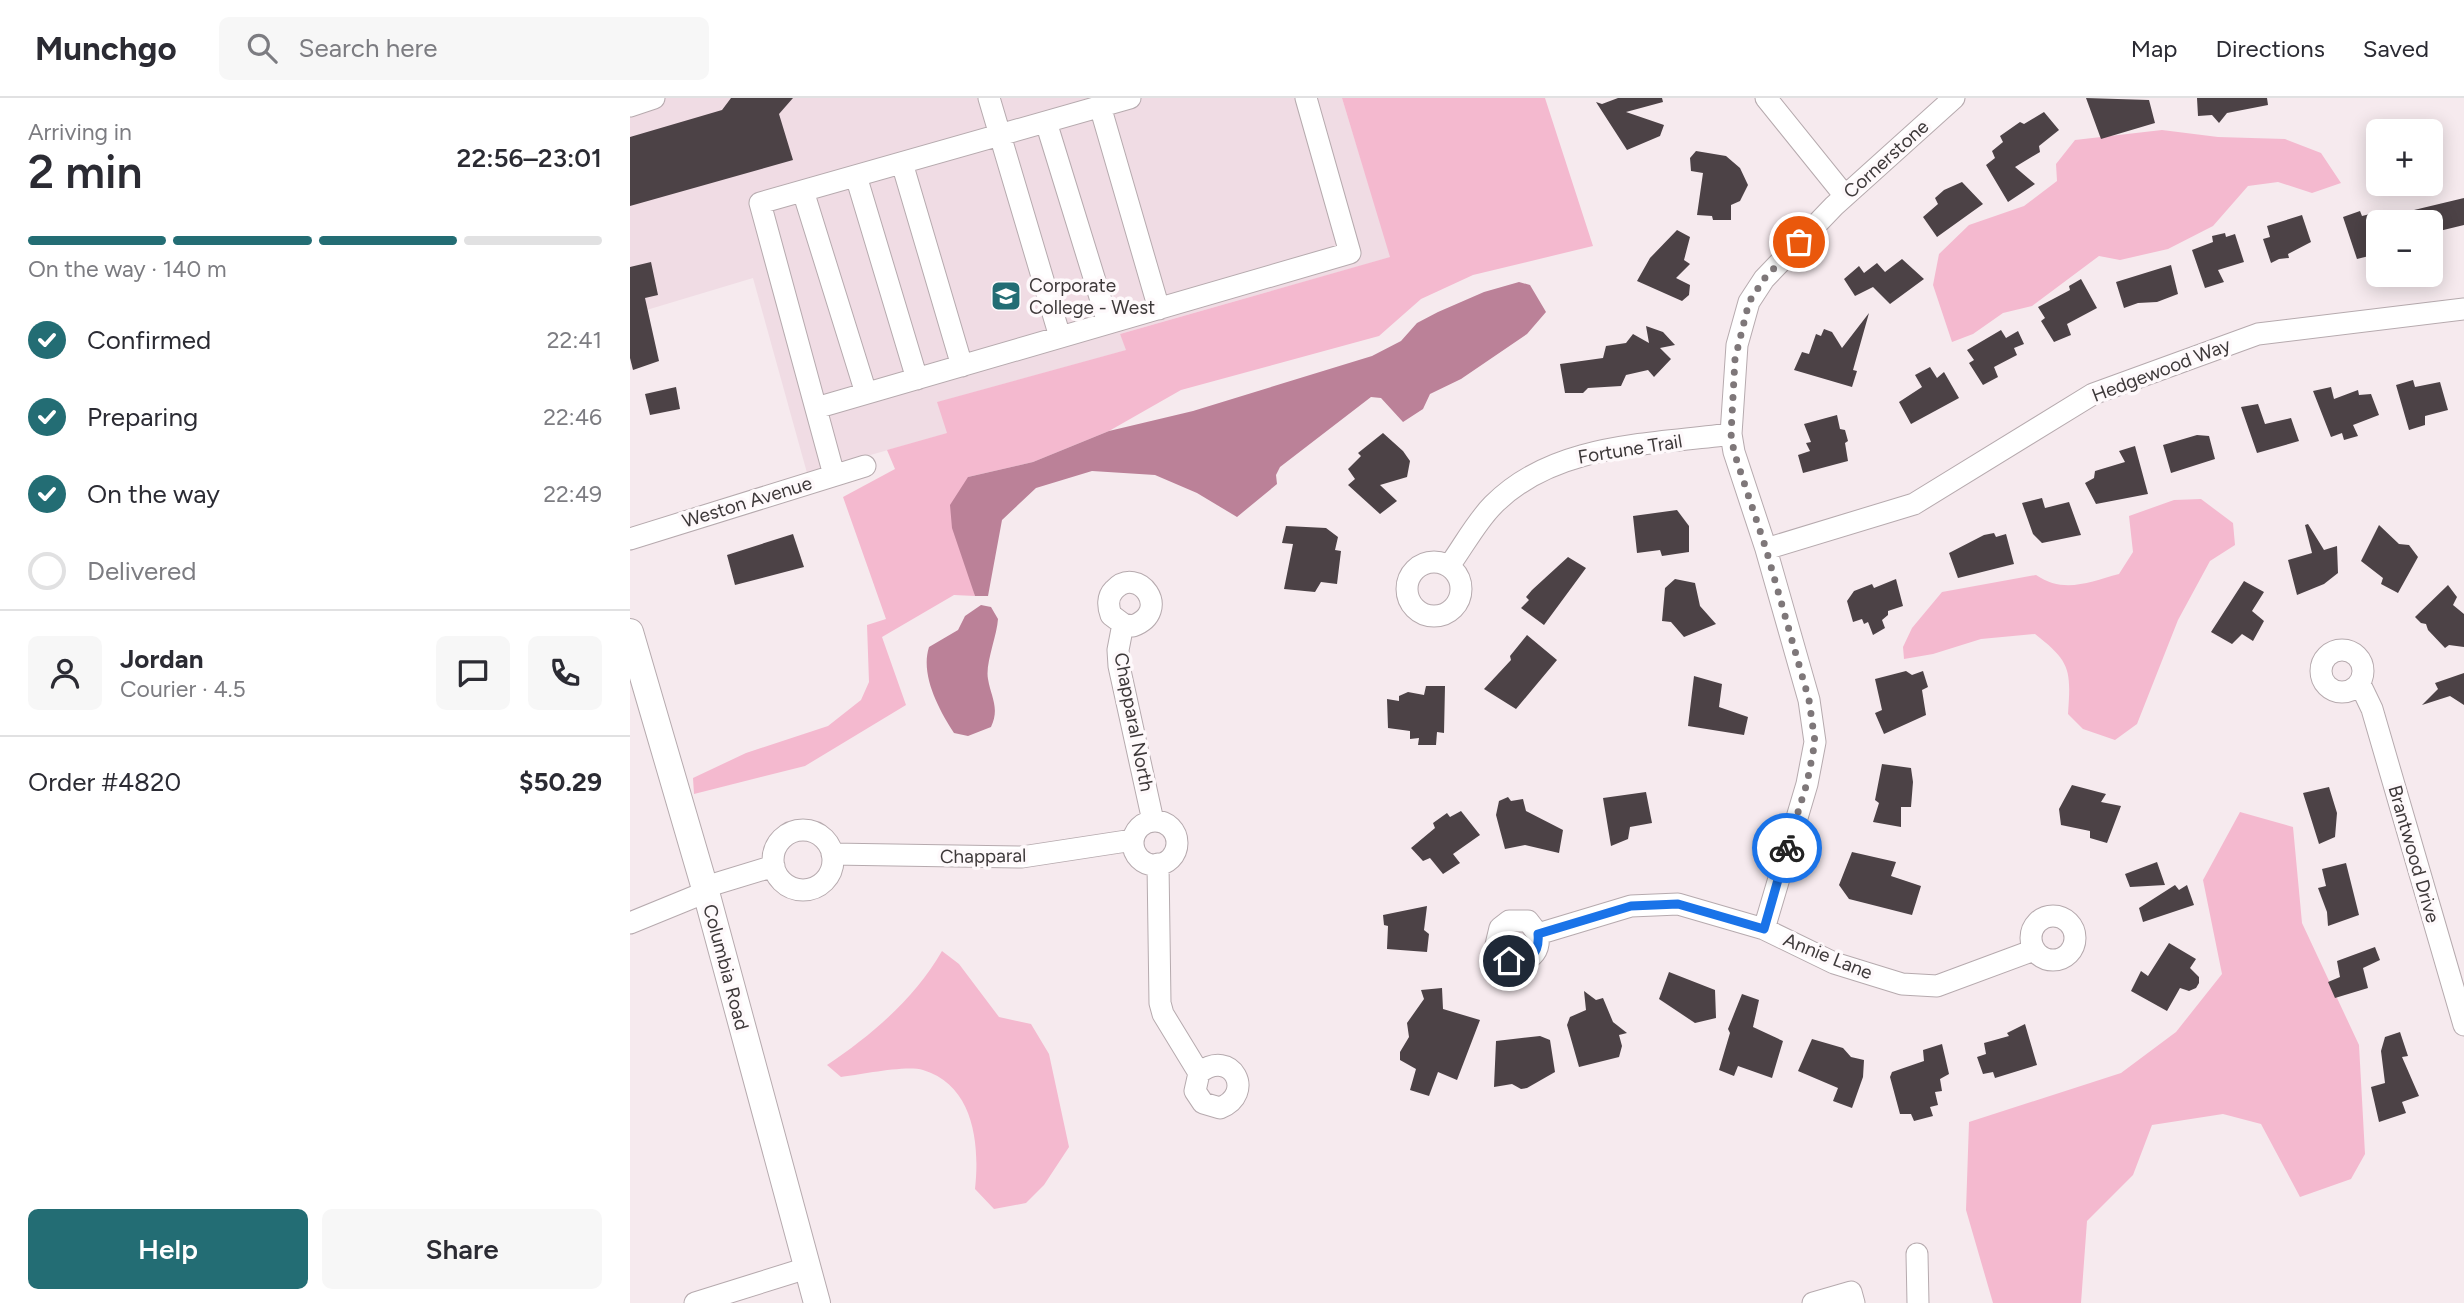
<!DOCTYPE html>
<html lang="en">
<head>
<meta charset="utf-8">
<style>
  :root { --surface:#fff; --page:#f7f7f7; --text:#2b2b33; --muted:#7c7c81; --line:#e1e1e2; --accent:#236d74 }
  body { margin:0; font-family:Figtree,sans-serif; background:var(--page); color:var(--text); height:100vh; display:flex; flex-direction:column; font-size:26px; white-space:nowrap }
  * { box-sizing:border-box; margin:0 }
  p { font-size:23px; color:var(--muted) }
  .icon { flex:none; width:38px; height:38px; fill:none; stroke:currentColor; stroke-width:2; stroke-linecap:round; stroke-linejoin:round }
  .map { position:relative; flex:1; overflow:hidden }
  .sheet { display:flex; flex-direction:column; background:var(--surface); width:630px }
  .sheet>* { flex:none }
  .tools { position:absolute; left:1736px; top:21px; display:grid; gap:14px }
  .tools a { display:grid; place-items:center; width:77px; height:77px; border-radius:10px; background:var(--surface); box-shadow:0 4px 18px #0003; font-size:35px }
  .pin { position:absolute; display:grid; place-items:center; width:60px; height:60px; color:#fff; margin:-30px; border:4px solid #fff; border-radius:50%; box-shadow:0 2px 7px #0007 }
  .courier { position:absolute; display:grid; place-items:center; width:70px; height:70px; margin:-35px; border:5px solid #1a73e8; border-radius:50%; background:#fff; color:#222; box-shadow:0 2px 9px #0007 }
  .summary em { font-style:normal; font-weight:600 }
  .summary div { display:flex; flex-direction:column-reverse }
  .summary { display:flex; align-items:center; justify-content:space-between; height:119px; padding:0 28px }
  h1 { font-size:46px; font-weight:600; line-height:52px }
  .bar { display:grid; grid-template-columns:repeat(4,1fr); gap:10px 7px; align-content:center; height:84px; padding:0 28px }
  .bar i { height:9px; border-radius:5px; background:var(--line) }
  .bar .current { background:var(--accent) }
  .bar p { grid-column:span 4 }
  .line { display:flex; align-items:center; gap:18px; padding:0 28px; border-top:2px solid var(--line) }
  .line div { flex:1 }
  .round { display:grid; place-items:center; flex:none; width:74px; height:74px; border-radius:10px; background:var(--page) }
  ol { padding:0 28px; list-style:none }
  li { display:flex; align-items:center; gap:21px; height:77px }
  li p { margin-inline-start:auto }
  li .icon { padding:7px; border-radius:50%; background:var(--accent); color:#fff; stroke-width:4 }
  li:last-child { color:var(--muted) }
  li i { width:38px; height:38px; border:4px solid var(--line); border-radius:50% }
  .button { display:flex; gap:14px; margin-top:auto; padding:14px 28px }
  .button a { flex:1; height:80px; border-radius:10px; background:var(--accent); color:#fff; font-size:28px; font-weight:600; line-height:80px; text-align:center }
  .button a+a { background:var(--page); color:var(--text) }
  header { display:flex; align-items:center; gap:42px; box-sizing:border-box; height:98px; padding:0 35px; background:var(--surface); border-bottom:2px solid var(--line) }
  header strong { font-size:33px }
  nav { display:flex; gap:38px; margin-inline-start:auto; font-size:24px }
  .search { width:490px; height:63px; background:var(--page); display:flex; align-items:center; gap:18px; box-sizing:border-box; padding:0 24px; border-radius:10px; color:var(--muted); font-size:26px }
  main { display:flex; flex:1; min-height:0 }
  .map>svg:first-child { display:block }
  .built { fill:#f0dce4 }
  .green { fill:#f4b9cf }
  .water { fill:#bb8198 }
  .building { fill:#4c4246 }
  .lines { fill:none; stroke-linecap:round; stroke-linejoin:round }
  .minor-casing { stroke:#b6aaae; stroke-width:23 }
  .major-casing { stroke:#b6aaae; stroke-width:28 }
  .minor { stroke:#fff; stroke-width:21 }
  .major { stroke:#fff; stroke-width:26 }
  .done { stroke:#7e7779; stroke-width:7; stroke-dasharray:0 12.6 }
  .route { stroke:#1a73e8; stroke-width:9 }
  .labels { text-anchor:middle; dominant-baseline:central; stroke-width:7; stroke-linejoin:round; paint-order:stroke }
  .street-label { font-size:19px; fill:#3e393a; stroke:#fef9fb }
  .poi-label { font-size:19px; fill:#3e393a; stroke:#fef9fb; text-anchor:start }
</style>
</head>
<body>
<header>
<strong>Munchgo</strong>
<div class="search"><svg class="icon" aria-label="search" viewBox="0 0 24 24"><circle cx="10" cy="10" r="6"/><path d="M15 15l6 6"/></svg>Search here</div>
<nav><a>Map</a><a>Directions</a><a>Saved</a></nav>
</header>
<main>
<section class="sheet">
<div class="summary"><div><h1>2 min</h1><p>Arriving in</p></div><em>22:56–23:01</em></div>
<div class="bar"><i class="current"></i><i class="current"></i><i class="current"></i><i></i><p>On the way · 140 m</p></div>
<ol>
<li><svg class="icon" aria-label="check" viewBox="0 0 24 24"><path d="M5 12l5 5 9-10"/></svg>Confirmed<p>22:41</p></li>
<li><svg class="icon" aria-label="check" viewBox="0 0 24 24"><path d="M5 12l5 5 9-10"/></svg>Preparing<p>22:46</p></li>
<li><svg class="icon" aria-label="check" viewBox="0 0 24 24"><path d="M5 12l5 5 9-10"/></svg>On the way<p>22:49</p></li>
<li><i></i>Delivered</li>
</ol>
<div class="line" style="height:126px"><a class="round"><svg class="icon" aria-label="person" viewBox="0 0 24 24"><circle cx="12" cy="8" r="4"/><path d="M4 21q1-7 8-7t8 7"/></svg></a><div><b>Jordan</b><p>Courier · 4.5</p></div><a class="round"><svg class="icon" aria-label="chat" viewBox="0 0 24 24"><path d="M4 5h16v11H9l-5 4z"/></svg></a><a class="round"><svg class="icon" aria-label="phone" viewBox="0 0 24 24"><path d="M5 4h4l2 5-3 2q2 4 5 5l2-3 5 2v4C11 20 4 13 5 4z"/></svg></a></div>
<div class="line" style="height:91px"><div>Order #4820</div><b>$50.29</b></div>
<div class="button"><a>Help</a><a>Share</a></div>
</section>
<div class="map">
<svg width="1834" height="1205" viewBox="0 0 1834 1205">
  <rect width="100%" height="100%" fill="#f6eaee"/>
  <!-- built -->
  <path class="built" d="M0,0H712L761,159L490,236L497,252L308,304L318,335L177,375L123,180L0,217Z"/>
  <!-- green -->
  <path class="green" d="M712,0H915L963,148L843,177L791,201L749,238L551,292L479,333L403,364L338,379L336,464L345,498L324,497L252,539L276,607L175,668L64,696L63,680L116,655L198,628L231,602L239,584L237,527L256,521L213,399L265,371L257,352L317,335L307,304L496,252L490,236L760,159Z
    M1532,32L1588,39L1655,41L1691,55L1711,85L1682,95L1648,84L1618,88L1583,128L1538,151L1490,162L1469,158L1402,208L1373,215L1343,236L1322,244L1303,187L1309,156L1339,127L1394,108L1427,83L1426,66L1445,42Z
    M1571,401L1603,425L1605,447L1580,463L1548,522L1507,626L1485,642L1453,631L1438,616C1441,572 1441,564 1405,536L1351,541L1303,556L1274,561L1273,549L1282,530L1312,494L1406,477C1434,496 1459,484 1489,476L1503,454L1499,418L1544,402Z
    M1610,714L1663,729L1672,825L1729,947L1735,1056L1721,1081L1670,1099L1631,1026L1593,1016L1522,1027L1503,1077L1457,1123L1451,1205H1363L1336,1112L1339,1024L1491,975L1546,934L1592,876L1573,782Z
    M312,853L329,866L369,919L401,926L419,956L439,1049L414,1087L396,1105L364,1111L345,1091C350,1047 344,987 293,972C275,967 230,977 211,979L197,967C242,937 285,900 312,853Z"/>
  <!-- water -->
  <path class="water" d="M889,184L900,187L916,214L897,236L831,281L800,296L793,311L773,324L751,300L741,299L650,369L646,377L647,386L607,419L567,395L525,377L462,373L406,390L372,422L358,498H345L322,430L320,407L338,379L403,364L479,333L563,313L742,258L771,243L787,225L808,214L854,194Z
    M351,507L361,509L368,521C367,538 355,566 358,581C361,599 370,610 361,629L338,638L324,635C309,612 290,577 299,549L328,532L335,518Z"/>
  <!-- building -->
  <path class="building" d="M101,0H163L149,16L163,62L0,108V39L92,12Z
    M988,0H1032L1033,4L996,14L1034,27L1030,38L997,52L966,4L972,6Z
    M1456,0L1519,2L1525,25L1471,41Z
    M1567,0H1637L1638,7L1597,15L1589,25L1582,17L1568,18Z
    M1414,14L1429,32L1409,48L1410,54L1385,69L1405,86L1378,104L1356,67L1365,60L1362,53L1373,44L1370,38L1390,24L1394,26Z
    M1066,53L1096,58L1110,70L1118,87L1110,103L1101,107V122H1083L1082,118L1067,117L1073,75L1061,73L1060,60Z
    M1332,84L1353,106L1307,139L1293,119L1308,106L1305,100L1314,92Z
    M1834,100V127L1801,135V124H1788L1784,112Z
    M1730,113L1732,118L1748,114V146H1742L1743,157L1727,161L1713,119Z
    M1672,117L1681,144L1658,156L1659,160L1649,161L1641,165L1633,141L1640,139L1637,128Z
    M1047,132L1060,139L1054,162L1060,166L1046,180L1060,187L1059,197L1052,203L1007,183L1020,160Z
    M1595,135L1596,139L1605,136L1614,164L1588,172L1594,184L1575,190L1562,152L1583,144L1582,138Z
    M1272,161L1294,181L1260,206L1243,189L1225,198L1214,181L1229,168L1234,175L1247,165L1255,174Z
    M21,164L28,197L15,200L29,263L3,272L0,260V169Z
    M1541,167L1548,196L1527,204L1508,205L1494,210L1486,184Z
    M1451,181L1467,210L1437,226L1441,237L1424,244L1411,223L1415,220L1408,209L1440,192L1439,188Z
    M1239,215L1223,272L1227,273L1222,289L1164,272L1172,254L1179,256L1186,236L1191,238L1194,231L1202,234L1212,250Z
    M1016,228L1033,234L1045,247L1030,250L1041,261L1024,279L1018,272L996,277L991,288L958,290L953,295H935L930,266L973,260L976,248L996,245L1003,236L1019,245Z
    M1371,232L1376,240L1388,233L1394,246L1384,250L1387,257L1364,269L1368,279L1353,287L1339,265L1344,262L1337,252Z
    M1300,269L1307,280L1314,274L1329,300L1281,326L1269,304L1292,289L1285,277Z
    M1783,282L1785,289L1810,284L1818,312L1795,318V327L1779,332L1766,287Z
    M46,289L50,311L20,317L15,296Z
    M1701,289L1704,301L1728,292L1729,297L1741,296L1749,317L1723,327L1728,338L1714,342L1712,335L1701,339L1683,293Z
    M1628,306L1635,326L1661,320L1669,343L1627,355L1611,309Z
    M1207,317L1210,331L1215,332L1218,343L1215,345L1218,363L1173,375L1168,357L1180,353L1176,345L1181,344L1174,326Z
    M753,335L773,353L780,363L777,379L750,387L767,403L750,416L718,387L725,381L718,371L731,358L728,355Z
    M1567,337L1579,338L1585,361L1541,375L1533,347Z
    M1505,348L1518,396L1466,406L1455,385L1464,380L1465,373L1495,364L1489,353Z
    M1412,400L1415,410L1439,404L1451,437L1412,445L1403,436L1392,405Z
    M1047,412L1059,428V454L1032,458L1030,452L1007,455L1003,418Z
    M1678,426L1694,452L1707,448L1708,475L1694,486L1667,497L1658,462L1682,455L1675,427Z
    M1749,427L1769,446L1779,447L1788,459L1768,495L1751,486L1753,480L1731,463Z
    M656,428L696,430L708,439L705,452L711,453L707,486L691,484L685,494L654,491L663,446L652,445Z
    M1364,435L1366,439L1376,436L1384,466L1328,480L1319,455L1354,437Z
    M163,436L174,469L105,487L97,457Z
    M938,459L956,470L914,527L891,510L899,502L896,499L902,492Z
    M1045,481L1065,485L1070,508L1086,526L1054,539L1041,524L1032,523L1035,490Z
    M1266,481L1273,508L1258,513V517L1252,522L1255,530L1243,537L1238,524L1234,526L1232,521L1223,524L1217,503L1224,493L1242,486L1244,490Z
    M1614,483L1634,494L1622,513L1634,523L1623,543L1612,536L1602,546L1581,534Z
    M1818,487L1827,499L1823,507L1834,516V549L1819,547L1815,550L1798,532L1796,526L1791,525L1785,519Z
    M897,537L927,562L886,611L854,591L881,562L880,558Z
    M1276,573L1282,577L1293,573L1298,589L1292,592L1296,617L1254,636L1245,615L1252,612L1245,581Z
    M1834,575V607L1820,598L1792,607L1808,591L1805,585Z
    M1064,578L1092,586L1089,609L1118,619L1114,637L1058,628Z
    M796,588H815L814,635L807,634L806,647H788L789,640L780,641V633L758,630L757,601L769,603V598L778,594L794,597Z
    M1252,666L1281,670L1283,684L1281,709H1271V729L1243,724L1249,705L1245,702Z
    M1442,687L1476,696L1471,704L1491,708L1477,745L1460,740V733L1431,727L1429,711Z
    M1699,689L1707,715L1705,739L1689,746L1673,695Z
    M1016,694L1022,725L1000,729L998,741L981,748L973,700Z
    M878,699L881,703L893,701L896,713L933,732L929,755L895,747L875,751L866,717L869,703Z
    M831,713L850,737L823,756L830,765L813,776L800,760L793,763L781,750L805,730L803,725L817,715L820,719Z
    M1222,754L1266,764L1261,778L1291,788L1282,817L1219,801L1209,787Z
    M1527,764L1535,787L1500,789L1495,776Z
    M1716,765L1729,817L1698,828L1697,814L1688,790L1696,788L1692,771Z
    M1545,787L1549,792L1557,787L1564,807L1513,824L1509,810Z
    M797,808L794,832L799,836L797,854L757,851L758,828L754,827L753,817Z
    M1539,845L1566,861L1560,870L1569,879V885L1566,890L1559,893L1550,890L1537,913L1501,893L1511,873L1518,878Z
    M1745,849L1750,862L1733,870L1738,890L1705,900L1698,884L1710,879L1707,863Z
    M1039,874L1085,892L1086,920L1065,925L1029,901Z
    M812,890L813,911L850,922L827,982L808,974L799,998L780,992L786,971L770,962V954L779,939L777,925L794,901L791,892Z
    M954,893L966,902L973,900L983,924L997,935L989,937L992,948L989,959L949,969L937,927L940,919L956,912Z
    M1112,896L1129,902L1123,929L1153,943L1142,980L1108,968L1104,978L1089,972L1100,935L1098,931Z
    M1395,926L1407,967L1365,980L1363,974L1353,976L1347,959L1356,956L1354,945L1379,938L1377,935Z
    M1770,934L1778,958L1772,959L1789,998L1772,1004L1776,1015L1749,1024L1741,989L1755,985L1751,953L1755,939Z
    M910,938L920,942L925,974L897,990L891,991L882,986L864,989L866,943Z
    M1182,941L1213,950L1221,959L1234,962L1233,979L1222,1010L1203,1003L1208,990L1168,973Z
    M1312,946L1319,976L1310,981L1312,993L1305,994L1308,1007L1300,1009L1303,1018L1284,1023L1281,1016H1270L1260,979L1262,974L1294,963L1293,952Z"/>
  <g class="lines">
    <!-- minor casing -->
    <g class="minor-casing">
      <path id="minor" d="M359,0L430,239
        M1136,0L1215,98
        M0,8L24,0
        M470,8L529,211
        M416,24L478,225
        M272,65L332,268
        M226,78L287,281
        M173,93L236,295
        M186,310L720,155L676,0
        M204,377L130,105L500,0
        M0,441L235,368
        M1136,451L1284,406L1463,296L1628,236L1834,211
        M777 491a27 27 0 1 1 54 0a27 27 0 1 1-54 0Z
        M819,468C833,449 846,424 863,407C924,345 1020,347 1101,336
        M493,526L503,528C543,513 508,466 484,492C477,499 478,509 481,517L493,526L488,552L489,568L523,723
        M1691 573a21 21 0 1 1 42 0a21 21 0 1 1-42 0Z
        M1730,586L1742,611L1834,927
        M503 745a22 22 0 1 1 44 0a22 22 0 1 1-44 0Z
        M143 762a30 30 0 1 1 60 0a30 30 0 1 1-60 0Z
        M202,756L392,759L503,742
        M528,766L530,905L533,916L569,975C602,949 626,996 590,1010L573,1005L565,993L569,975
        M75,789L144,768
        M1401 840a22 22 0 1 1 44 0a22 22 0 1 1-44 0Z
        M0,825L76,794
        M1134,831L1177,686L1185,644L1179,602L1136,451L1104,354L1101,336L1107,247L1119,204L1134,181L1204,108L1324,0
        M908,836L898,823H879L870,830L866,847L874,860L891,864C905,859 910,851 908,836L1001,808L1048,806L1134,831L1204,865L1272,886L1307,888L1404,852
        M1287,1156L1288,1205
        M65,1205L177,1170
        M1183,1205L1221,1194L1224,1205"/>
    </g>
    <!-- major casing -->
    <g class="major-casing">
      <path id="major" d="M0,534L76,794L187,1205"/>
    </g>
    <!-- minor -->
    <use href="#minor" class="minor"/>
    <!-- major -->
    <use href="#major" class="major"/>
  </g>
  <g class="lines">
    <!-- done -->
    <path class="done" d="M1157,750L1177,685L1185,644L1179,602L1136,451L1104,354L1101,336L1105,261L1119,204L1134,181L1169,144"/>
    <!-- route -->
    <path class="route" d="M879,863C898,865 910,857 908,836L1001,808L1048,806L1134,831L1157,750"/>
  </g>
  <!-- icons -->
  <defs>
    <g id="university-square" transform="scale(1.575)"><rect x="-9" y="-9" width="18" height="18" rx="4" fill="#236d74" stroke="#fef9fb"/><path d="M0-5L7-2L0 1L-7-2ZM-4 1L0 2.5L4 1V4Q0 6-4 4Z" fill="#fff"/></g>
  </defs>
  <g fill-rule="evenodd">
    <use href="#university-square" x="376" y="198"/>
  </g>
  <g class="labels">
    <!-- street labels -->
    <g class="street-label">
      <text transform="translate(1256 61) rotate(-42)">Cornerstone</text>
      <text transform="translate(1531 272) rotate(-21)">Hedgewood Way</text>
      <text transform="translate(1000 351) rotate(-9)">Fortune Trail</text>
      <text transform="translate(117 404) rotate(-17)">Weston Avenue</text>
      <text transform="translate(504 624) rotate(79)">Chapparal North</text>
      <text transform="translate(1784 756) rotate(74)">Brantwood Drive</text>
      <text transform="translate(353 758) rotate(-1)">Chapparal</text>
      <text transform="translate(1198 858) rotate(22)">Annie Lane</text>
      <text transform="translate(96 869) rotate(75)">Columbia Road</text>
    </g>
    <!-- poi labels -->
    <g class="poi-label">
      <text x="399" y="187">Corporate<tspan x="399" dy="22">College - West</tspan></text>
    </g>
  </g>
</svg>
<div class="tools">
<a>+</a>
<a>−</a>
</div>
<div class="pin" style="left:1169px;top:144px;background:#ea580c"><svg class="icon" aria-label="bag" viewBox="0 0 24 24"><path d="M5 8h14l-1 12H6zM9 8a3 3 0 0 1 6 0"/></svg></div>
<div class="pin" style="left:879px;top:863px;background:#1f2937"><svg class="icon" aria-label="home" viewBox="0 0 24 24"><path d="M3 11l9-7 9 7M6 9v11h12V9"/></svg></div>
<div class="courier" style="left:1157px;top:750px"><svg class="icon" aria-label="bike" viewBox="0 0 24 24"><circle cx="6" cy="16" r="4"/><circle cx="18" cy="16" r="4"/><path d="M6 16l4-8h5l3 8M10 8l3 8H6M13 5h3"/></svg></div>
</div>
</main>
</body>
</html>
